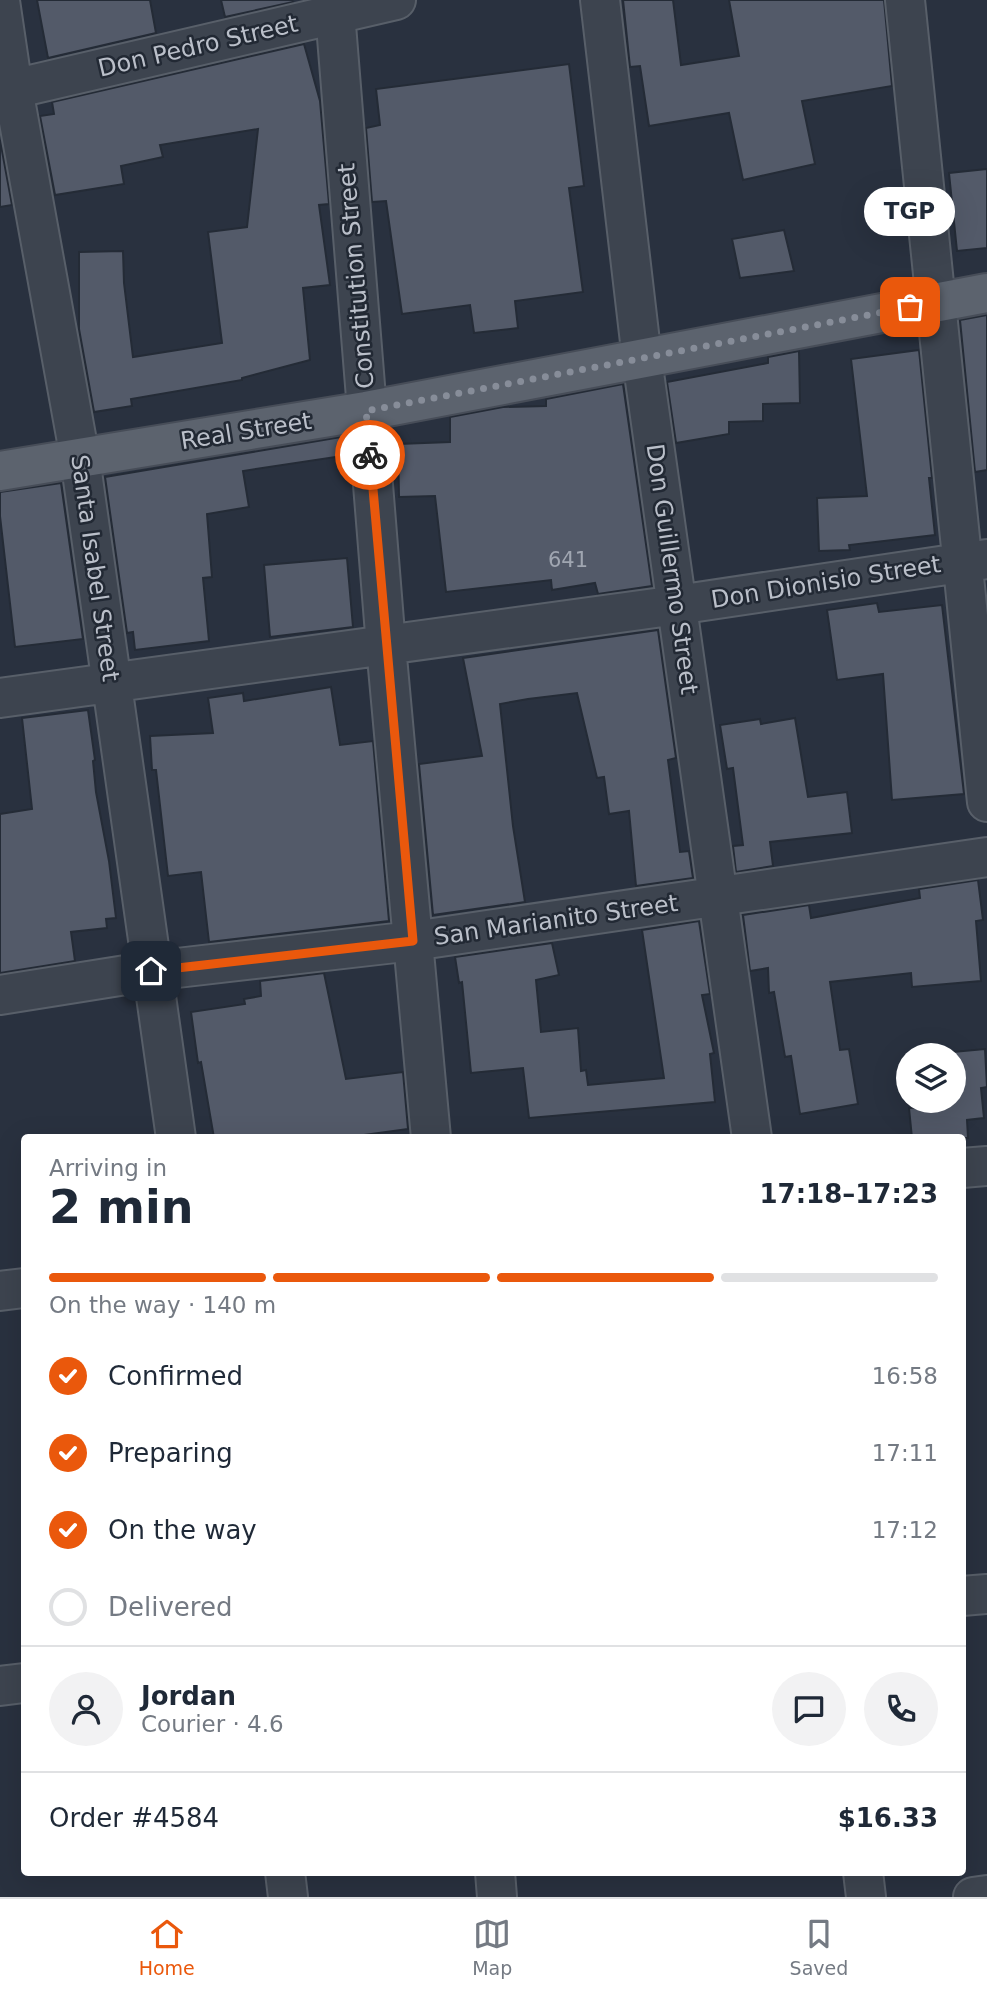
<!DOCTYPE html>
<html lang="en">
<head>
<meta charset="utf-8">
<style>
  :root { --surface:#fff; --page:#f2f2f3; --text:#1f2937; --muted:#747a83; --line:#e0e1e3; --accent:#ea580c }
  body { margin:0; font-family:"DejaVu Sans",sans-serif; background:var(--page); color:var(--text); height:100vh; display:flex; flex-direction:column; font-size:26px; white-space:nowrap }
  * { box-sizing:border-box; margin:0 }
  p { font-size:23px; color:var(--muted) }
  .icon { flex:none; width:38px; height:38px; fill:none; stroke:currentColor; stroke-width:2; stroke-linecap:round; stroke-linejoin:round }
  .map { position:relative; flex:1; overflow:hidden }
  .panel { position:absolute; left:21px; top:1134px; width:945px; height:742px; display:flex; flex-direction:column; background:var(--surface); border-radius:7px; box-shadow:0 7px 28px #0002 }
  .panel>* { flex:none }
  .fabs { position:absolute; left:896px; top:1043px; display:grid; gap:14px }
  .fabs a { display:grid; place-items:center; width:70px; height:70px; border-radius:50%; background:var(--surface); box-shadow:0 7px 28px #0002; font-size:35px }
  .pin { position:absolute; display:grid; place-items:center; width:60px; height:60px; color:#fff; margin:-30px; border-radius:14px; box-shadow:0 4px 10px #0006 }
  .courier { position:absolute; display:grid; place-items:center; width:70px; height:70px; margin:-35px; border:5px solid #ea580c; border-radius:50%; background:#fff; color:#222; box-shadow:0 2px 9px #0007 }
  .bubble { position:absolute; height:49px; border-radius:24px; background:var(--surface); box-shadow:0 7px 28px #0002; font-size:23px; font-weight:600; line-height:49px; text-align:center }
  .head em { font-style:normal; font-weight:600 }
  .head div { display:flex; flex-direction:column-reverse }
  .head { display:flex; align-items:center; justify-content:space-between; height:119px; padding:0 28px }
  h1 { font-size:46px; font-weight:600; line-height:52px }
  .bar { display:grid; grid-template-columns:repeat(4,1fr); gap:10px 7px; align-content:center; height:84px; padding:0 28px }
  .bar i { height:9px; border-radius:5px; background:var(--line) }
  .bar .active { background:var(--accent) }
  .bar p { grid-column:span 4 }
  .line { display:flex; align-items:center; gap:18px; padding:0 28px; border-top:2px solid var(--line) }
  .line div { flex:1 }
  .round { display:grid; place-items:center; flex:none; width:74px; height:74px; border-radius:37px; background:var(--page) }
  ol { padding:0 28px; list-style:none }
  li { display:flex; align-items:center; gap:21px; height:77px }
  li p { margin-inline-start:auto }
  li .icon { padding:7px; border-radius:50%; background:var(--accent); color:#fff; stroke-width:4 }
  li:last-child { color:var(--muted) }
  li i { width:38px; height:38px; border:4px solid var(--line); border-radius:50% }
  .tabs { display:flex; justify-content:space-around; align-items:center; height:98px; border-top:2px solid var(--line); background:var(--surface); font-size:19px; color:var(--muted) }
  .tabs a { display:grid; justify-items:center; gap:4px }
  .tabs .active { color:var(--accent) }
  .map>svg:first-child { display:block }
  .building { fill:#535a69; stroke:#242b36; stroke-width:2 }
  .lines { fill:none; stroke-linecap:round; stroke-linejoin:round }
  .minor-casing { stroke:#585f69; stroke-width:42 }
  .major-casing { stroke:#474d58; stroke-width:42 }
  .minor { stroke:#3d444f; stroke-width:38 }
  .major { stroke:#5c636e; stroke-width:38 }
  .done { stroke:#878d99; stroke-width:7; stroke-dasharray:0 12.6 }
  .route { stroke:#ea580c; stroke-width:9 }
  .labels { text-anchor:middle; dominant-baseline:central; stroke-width:5; stroke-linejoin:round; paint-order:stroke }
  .number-label { font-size:21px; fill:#a0a6b1 }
  .street-label { font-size:24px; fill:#babfc9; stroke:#222934 }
</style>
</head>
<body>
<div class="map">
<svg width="987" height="1897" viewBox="0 0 987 1897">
  <rect width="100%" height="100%" fill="#29313f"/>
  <!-- building -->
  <path class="building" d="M37,0H150L156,33L48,58Z
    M221,0H292L293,2L225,17Z
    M623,0H673L681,65L739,56L729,0H884L892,86L802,101L815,164L743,180L729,113L649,126L640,66L630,67Z
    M304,44L320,101L329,204L319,205L330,285L303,288L310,360L242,378V380L131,399L132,406L94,412L79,329V252L123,251L124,283L133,357L222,343L208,232L247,227L258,129L160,145L163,157L121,166L124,184L55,195L40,116L54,114L52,102Z
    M569,64L584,186L569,188L583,292L515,301L518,328L474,333L470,305L402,314L386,201L372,202L366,128L380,125L376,89Z
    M0,140L12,205L0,207Z
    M987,169V248L957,251L949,173Z
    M784,230L794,271L740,278L732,239Z
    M987,315V470L975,472L960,320Z
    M919,350L932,478H929L935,535L849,545L850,550L819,551L817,498L867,496L851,359Z
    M799,351L800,403L763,404V421L729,422V434L676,443L667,382L768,363V357Z
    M623,384L652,586L598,594L595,583L552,590L551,580L446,592L435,496L399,497L398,444L450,442V417L503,407L546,406V399Z
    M347,436L349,455L243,471L249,507L207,514L212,577L203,578L209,641L135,650L133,632L127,633L105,477Z
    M61,483L83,639L15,647L0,516V492Z
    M347,558L353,627L270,637L264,565Z
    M877,603L879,612L942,605L964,794L892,800L883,674L837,680L827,610Z
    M658,630L676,758L668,760L680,852L689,851L693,878L636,886L629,811L609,814L604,777L597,778L577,693L528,699L500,704L513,826L525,902L433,915L419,764L482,756L463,658Z
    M331,687L340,745L373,741L389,921L209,942L201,872L168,876L156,770H152L150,736L213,733L208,698L243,693L244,701Z
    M88,710L95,760L93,761L96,792L109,861L116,918L106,919L107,928L71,932L75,961L0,973V814L32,809L22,718Z
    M795,718L808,797L847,792L852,833L770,842L773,866L736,872L733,846L743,845L733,768L727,769L720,725L760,719L761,724Z
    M978,880L983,920L976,921L981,981L912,987L911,973L830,982L840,1050L849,1049L858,1104L800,1114L791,1056L785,1057L774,992L769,993L768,968L750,971L743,915L809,905L811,918L920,898L919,889Z
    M699,921L710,994L702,995L714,1053L710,1054L715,1102L529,1118L523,1068L471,1073L462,982L459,983L455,957L552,943L559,975L536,980L541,1032L578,1028L581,1071L586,1070L588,1085L664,1078L642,930Z
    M324,973L346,1079L403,1072L408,1129L342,1138H214L201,1062L198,1063L191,1012L245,1004L244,999L261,996L260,981Z
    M985,1049L987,1087L981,1088L984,1118L967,1120L968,1138H912L909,1108L946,1105L945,1101H954V1055H942V1053Z"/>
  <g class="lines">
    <!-- minor casing -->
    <g class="minor-casing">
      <path id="minor" d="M334,0L386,646L431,1138
        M600,0L642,359L752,1138
        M905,0L987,802
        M0,1L13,89L80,458L176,1138
        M0,92L396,0
        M0,698L677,605L987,559
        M0,995L151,971L413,941L987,857
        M962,1168L987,1166
        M0,1291L24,1288
        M962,1596L987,1594
        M0,1686L24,1683
        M285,1872L288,1897
        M495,1872L497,1897
        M863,1872L866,1897
        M973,1897L987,1895"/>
    </g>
    <!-- major casing -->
    <g class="major-casing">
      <path id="major" d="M0,471L366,411L987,293"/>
    </g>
    <!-- minor -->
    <use href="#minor" class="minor"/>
    <!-- major -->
    <use href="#major" class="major"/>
  </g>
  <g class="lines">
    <!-- done -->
    <path class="done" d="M370,455L366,411L910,307"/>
    <!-- route -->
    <path class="route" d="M151,971L413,941L370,455"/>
  </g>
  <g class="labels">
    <!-- number labels -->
    <g class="number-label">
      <text x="568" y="560">641</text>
    </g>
    <!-- street labels -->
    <g class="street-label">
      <text transform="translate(198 46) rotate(-13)">Don Pedro Street</text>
      <text transform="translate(356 276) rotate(-95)">Constitution Street</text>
      <text transform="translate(246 431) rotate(-9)">Real Street</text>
      <text transform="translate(95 568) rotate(82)">Santa Isabel Street</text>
      <text transform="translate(672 569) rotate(82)">Don Guillermo Street</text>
      <text transform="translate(826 582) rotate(-9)">Don Dionisio Street</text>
      <text transform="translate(556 920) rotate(-8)">San Marianito Street</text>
    </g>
  </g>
</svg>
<div class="fabs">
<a><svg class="icon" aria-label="layers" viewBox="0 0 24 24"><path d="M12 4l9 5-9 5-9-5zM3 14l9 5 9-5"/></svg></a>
</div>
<div class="pin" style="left:910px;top:307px;background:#ea580c"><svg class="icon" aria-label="bag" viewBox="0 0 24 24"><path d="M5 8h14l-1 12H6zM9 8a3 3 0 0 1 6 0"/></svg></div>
<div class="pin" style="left:151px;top:971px;background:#1f2937"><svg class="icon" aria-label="home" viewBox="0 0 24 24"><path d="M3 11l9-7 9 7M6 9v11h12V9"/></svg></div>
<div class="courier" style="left:370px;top:455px"><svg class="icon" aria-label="bike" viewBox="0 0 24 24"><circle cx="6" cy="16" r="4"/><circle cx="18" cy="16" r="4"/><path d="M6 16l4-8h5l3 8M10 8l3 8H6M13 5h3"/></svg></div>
<div class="bubble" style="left:864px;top:187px;width:91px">TGP</div>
<section class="panel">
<div class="head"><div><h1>2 min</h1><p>Arriving in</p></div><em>17:18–17:23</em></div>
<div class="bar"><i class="active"></i><i class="active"></i><i class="active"></i><i></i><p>On the way · 140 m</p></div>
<ol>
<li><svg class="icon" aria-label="check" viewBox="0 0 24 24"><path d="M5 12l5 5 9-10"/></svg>Confirmed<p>16:58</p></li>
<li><svg class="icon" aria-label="check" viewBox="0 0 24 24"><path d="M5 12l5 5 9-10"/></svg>Preparing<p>17:11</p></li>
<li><svg class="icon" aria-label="check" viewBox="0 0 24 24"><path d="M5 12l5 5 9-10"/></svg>On the way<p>17:12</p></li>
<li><i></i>Delivered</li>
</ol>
<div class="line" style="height:126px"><a class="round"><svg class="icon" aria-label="person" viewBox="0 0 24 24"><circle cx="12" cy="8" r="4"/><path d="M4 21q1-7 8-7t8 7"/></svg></a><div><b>Jordan</b><p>Courier · 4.6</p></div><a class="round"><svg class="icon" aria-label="chat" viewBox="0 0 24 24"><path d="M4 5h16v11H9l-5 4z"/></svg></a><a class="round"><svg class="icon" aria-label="phone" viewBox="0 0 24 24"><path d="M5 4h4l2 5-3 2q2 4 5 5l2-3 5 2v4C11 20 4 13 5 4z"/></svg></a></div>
<div class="line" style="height:91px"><div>Order #4584</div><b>$16.33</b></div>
</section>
</div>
<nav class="tabs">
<a class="active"><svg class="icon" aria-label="home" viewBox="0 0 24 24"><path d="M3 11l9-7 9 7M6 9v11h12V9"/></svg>Home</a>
<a><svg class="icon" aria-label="map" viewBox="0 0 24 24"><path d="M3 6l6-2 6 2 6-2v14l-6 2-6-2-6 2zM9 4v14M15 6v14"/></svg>Map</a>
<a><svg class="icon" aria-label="saved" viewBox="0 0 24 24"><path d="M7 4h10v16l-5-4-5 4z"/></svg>Saved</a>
</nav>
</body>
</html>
